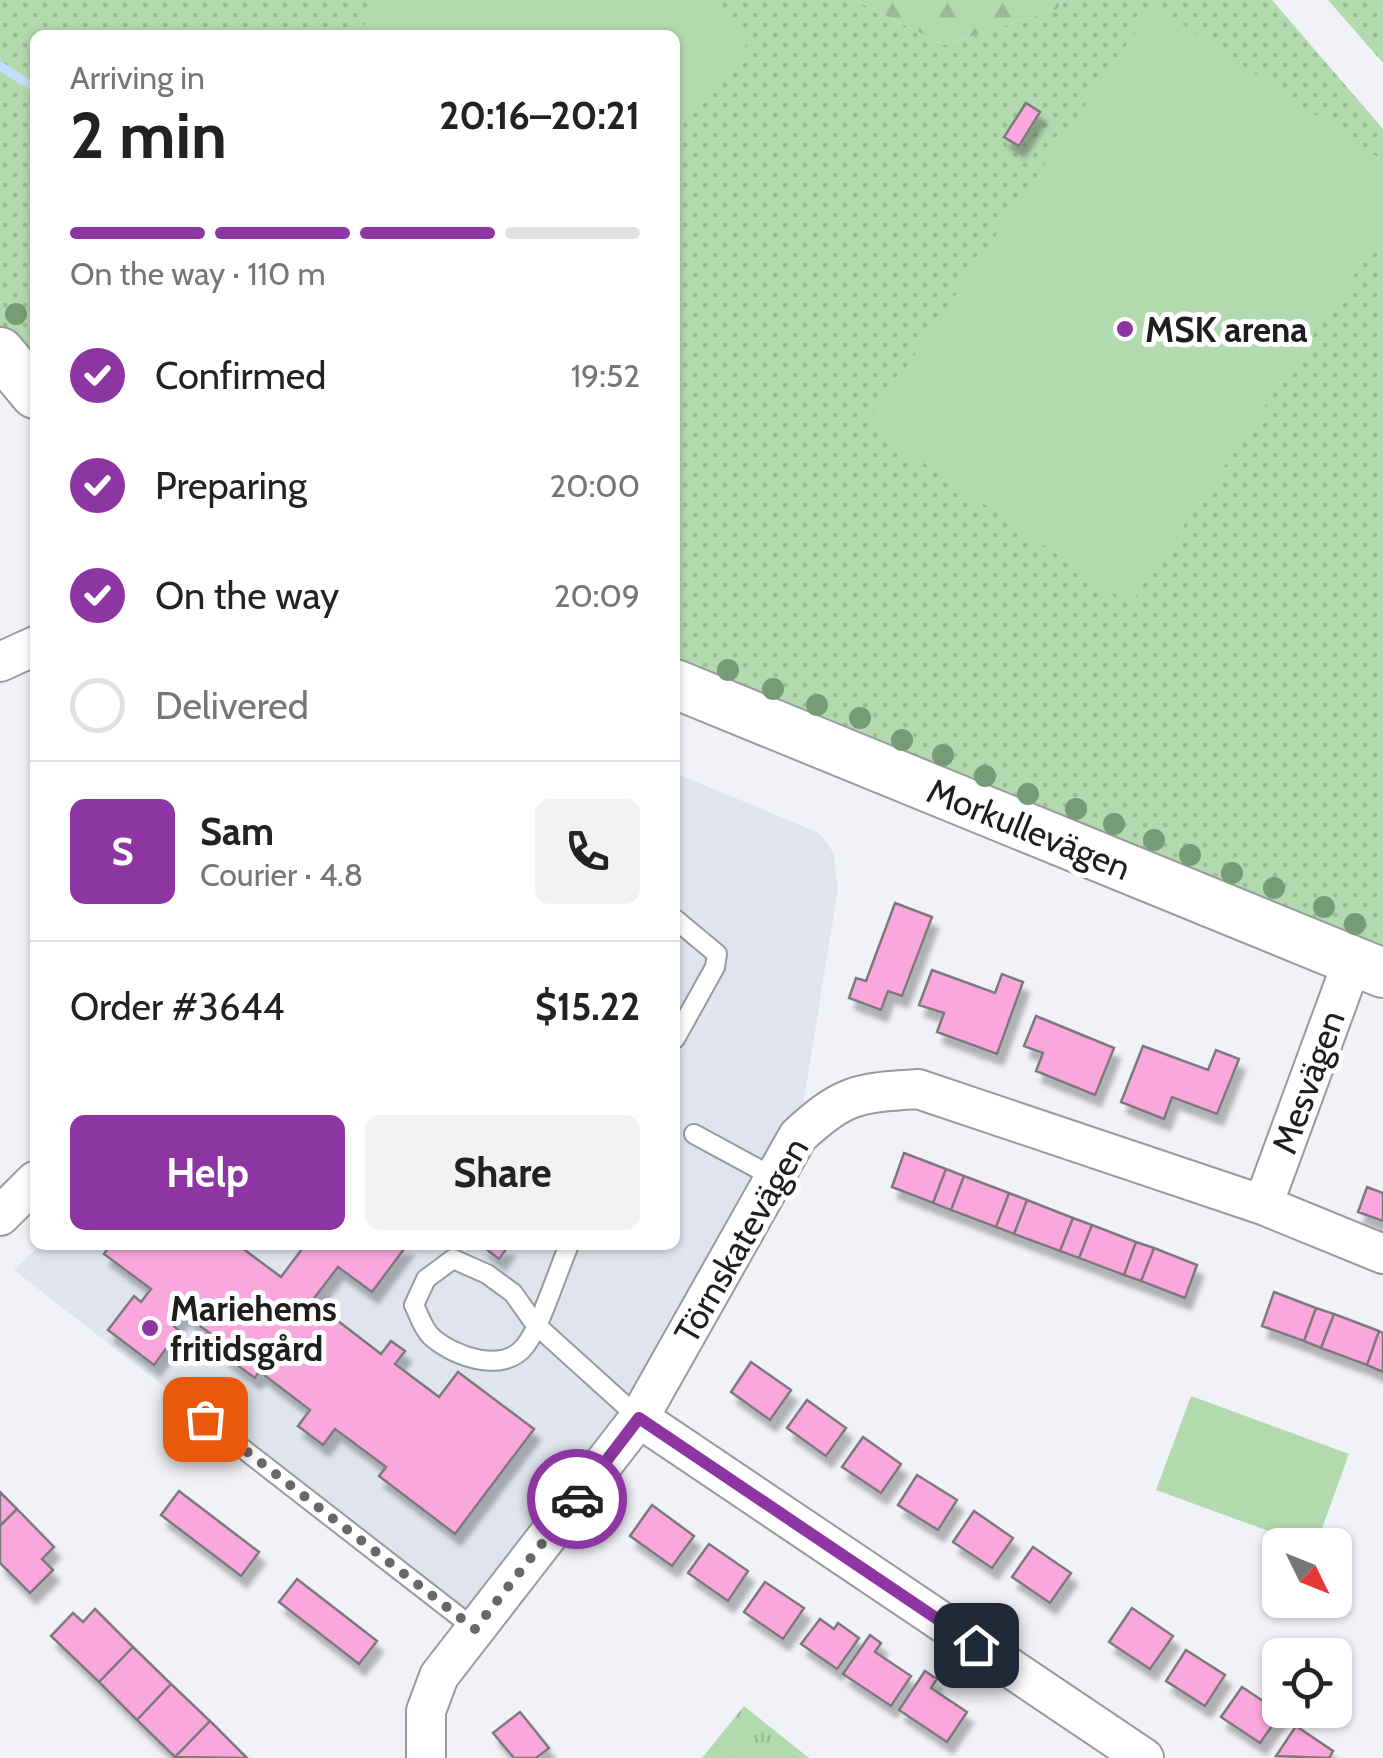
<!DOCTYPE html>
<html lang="en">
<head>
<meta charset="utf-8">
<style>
  :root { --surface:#fff; --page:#f2f2f2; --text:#222; --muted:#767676; --line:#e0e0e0; --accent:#8d35a2 }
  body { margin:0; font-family:Cabin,sans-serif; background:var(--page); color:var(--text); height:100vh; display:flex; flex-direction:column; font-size:38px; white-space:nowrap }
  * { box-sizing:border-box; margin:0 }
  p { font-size:32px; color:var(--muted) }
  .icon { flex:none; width:55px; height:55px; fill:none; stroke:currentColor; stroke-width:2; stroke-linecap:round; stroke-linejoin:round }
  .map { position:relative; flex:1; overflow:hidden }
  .drawer { position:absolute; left:30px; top:30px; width:650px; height:1220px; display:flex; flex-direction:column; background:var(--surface); border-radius:15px; box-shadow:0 2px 8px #0004 }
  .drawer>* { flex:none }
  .needle { width:65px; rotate:133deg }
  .fabs { position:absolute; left:1262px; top:1528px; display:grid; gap:20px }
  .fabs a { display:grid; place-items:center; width:90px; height:90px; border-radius:15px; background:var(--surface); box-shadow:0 2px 8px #0004; font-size:50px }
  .pin { position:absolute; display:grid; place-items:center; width:85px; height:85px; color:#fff; margin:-42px; border-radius:20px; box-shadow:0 5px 15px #0006 }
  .courier { position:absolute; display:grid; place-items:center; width:100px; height:100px; margin:-50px; border:8px solid #8d35a2; border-radius:50%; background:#fff; color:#222; box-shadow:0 2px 12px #0007 }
  .head em { font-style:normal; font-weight:800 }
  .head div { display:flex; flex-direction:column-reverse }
  .head { display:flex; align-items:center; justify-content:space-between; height:170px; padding:0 40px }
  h1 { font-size:65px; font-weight:800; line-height:75px }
  .bar { display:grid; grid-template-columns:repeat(4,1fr); gap:15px 10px; align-content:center; height:120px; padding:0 40px }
  .bar i { height:12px; border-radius:8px; background:var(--line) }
  .bar .current { background:var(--accent) }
  .bar p { grid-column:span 4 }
  .line { display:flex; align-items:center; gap:25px; padding:0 40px; border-top:2px solid var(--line) }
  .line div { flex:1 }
  .round { display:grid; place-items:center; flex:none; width:105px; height:105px; border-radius:15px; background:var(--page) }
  ol { padding:0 40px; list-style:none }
  li { display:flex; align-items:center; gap:30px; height:110px }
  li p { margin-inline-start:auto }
  li .icon { padding:10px; border-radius:50%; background:var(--accent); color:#fff; stroke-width:4 }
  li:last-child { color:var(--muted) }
  li i { width:55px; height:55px; border:5px solid var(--line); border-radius:50% }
  .button { display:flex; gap:20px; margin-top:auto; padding:20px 40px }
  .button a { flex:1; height:115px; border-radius:15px; background:var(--accent); color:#fff; font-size:40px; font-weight:800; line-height:115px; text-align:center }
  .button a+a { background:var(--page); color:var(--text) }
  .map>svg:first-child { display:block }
  .built { fill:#dfe4ef }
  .grass { fill:url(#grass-dots) }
  .forest { fill:url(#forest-firs) }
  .park { fill:url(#park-tufts) }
  .pitch { fill:#b3d9ae }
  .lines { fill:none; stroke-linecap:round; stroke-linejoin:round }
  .stream { stroke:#c5defa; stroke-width:9 }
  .building { fill:#faa7dd; stroke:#7d797b; stroke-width:2.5; filter:url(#shadow) }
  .service-casing { stroke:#989a9e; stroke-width:22 }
  .minor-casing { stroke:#989a9e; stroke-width:42 }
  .tertiary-casing { stroke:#989a9e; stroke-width:52 }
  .service { stroke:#fff; stroke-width:18 }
  .minor { stroke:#fff; stroke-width:38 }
  .tertiary { stroke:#fff; stroke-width:48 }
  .tree { fill:#769b76 }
  .done { stroke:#68686b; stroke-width:10; stroke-dasharray:0 18 }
  .route { stroke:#8d35a2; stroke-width:12 }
  .poi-dot { fill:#8d35a2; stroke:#fff; stroke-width:4 }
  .labels { text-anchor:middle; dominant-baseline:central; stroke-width:10; stroke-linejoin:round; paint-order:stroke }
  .poi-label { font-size:35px; font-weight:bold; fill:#1e1e20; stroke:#fff; text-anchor:start }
  .street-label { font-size:35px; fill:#1e1e20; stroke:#fff }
</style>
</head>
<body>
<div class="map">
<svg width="1383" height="1758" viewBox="0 0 1383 1758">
  <defs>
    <pattern id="grass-dots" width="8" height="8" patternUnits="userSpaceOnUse" patternTransform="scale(2.5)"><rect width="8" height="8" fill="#b3d9ae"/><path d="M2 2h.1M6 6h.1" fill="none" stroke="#9aba95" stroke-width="1.8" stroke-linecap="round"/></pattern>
    <pattern id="forest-firs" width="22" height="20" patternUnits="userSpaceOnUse" patternTransform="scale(2.5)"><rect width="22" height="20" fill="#b3d9ae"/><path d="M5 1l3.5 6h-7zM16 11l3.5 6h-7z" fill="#9aba95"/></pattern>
    <pattern id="park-tufts" width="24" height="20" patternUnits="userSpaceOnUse" patternTransform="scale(2.5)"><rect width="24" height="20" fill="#b3d9ae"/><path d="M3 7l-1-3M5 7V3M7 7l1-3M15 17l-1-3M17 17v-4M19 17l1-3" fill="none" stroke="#9aba95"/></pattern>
    <filter id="shadow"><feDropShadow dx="6" dy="11" stdDeviation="2.5" flood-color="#0004"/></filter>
  </defs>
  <rect width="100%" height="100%" fill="#f0f2f7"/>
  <!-- built -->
  <path class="built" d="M675,773L819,833L833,852L838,889L798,1136L714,1279L475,1629L14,1270L40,1245H675Z"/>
  <!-- grass -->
  <path class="grass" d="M0,0H855L944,45L1057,9L1065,0H1272L1383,129V973L675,684V35H35V394L0,352Z
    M1328,0H1383V63Z"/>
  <!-- forest -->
  <path class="forest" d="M855,0H1065L1057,9L944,45Z"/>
  <!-- park -->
  <path class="park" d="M744,1706L809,1758H702Z"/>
  <!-- pitch -->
  <path class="pitch" d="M383,0H712L754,35L675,135V35H357Z
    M1154,5L1383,161V233L1130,604L867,424Z
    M1191,1396L1349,1454L1316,1545H1307L1156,1490Z"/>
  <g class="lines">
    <!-- stream -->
    <path class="stream" d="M0,66L35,88"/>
  </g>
  <!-- building -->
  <path class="building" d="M1026,103L1040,112L1019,146L1004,137Z
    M895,903L932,917L902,996L888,991L881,1010L849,998L856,978L866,981Z
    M932,970L995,993L1002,974L1023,982L997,1054L937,1032L944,1013L919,1005Z
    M1036,1016L1114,1048L1095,1095L1036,1071L1043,1053L1024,1046Z
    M1143,1046L1208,1070L1216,1050L1239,1059L1217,1114L1172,1097L1164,1119L1121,1102Z
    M904,1153L946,1169L933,1203L892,1187Z
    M946,1169L964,1176L951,1210L933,1203Z
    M964,1176L1009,1193L996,1227L951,1210Z
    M1367,1187L1383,1193V1221L1358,1212Z
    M1009,1193L1027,1200L1014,1234L996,1227Z
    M1027,1200L1073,1218L1060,1251L1014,1234Z
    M1073,1218L1092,1225L1079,1258L1060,1251Z
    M1092,1225L1136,1242L1124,1275L1079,1258Z
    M1136,1242L1154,1248L1141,1281L1124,1275Z
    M110,1245H238L281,1277L305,1245H407L372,1292L338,1267L312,1301L381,1354L391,1341L405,1351L395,1364L439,1397L458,1372L534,1429L455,1534L379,1476L386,1467L335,1429L323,1445L298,1426L310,1410L259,1371L255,1378L223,1355L228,1347L183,1313L174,1326L179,1331L154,1365L108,1330L134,1296L141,1302L151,1289L104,1254Z
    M481,1245H509L499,1259Z
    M1154,1248L1197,1265L1185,1298L1141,1281Z
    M1274,1292L1316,1308L1304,1341L1262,1326Z
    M1316,1308L1334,1314L1321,1348L1304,1341Z
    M1334,1314L1379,1331L1367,1365L1321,1348Z
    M1379,1331L1383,1333V1372L1367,1365Z
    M751,1362L791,1390L770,1420L731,1392Z
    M807,1400L846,1428L826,1456L787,1428Z
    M863,1437L901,1464L881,1493L842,1467Z
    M917,1475L957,1500L938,1530L898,1505Z
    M179,1491L259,1552L241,1576L161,1515Z
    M0,1492L17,1509L0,1526Z
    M652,1505L694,1536L672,1566L630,1536Z
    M17,1509L54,1547L42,1559L53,1570L30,1593L0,1563V1526Z
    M974,1511L1013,1538L992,1568L953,1542Z
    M709,1544L748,1571L728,1601L688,1573Z
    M1033,1547L1071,1573L1050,1603L1012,1577Z
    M297,1579L377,1641L359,1664L279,1602Z
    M765,1582L804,1608L783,1639L744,1612Z
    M1132,1608L1173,1636L1150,1669L1109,1642Z
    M95,1609L133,1647L99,1682L51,1636L73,1613L83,1622Z
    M820,1619L834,1629L838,1623L859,1638L837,1669L801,1644Z
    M870,1635L881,1643L875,1652L911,1676L891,1706L843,1674Z
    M133,1647L171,1684L137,1720L99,1682Z
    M1186,1650L1225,1675L1205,1706L1166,1681Z
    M925,1671L937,1679L931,1688L967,1712L947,1742L899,1710Z
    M171,1684L210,1721L175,1757L137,1720Z
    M1242,1687L1281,1713L1260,1743L1221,1717Z
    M520,1712L549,1748L536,1758H514L493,1733Z
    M210,1721L247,1758L175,1757Z
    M1296,1726L1333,1751L1329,1758L1276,1756Z"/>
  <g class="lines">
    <!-- service casing -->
    <g class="service-casing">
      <path id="service" d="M675,919L717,954L715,967L675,1039
        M694,1134L773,1177
        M569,1245C558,1270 540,1328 525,1346C504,1374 455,1357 433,1338C424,1331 419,1315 414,1305L426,1279L453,1259L487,1274L513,1293L535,1324L639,1418
        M175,1396L475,1629"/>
    </g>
    <!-- minor casing -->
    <g class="minor-casing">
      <path id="minor" d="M0,662L35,646
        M1263,1205L1353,960
        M0,1216L35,1181
        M639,1418L1144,1758
        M426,1758V1711L439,1676L639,1418L798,1136C844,1094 856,1093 918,1089L1263,1205L1383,1254"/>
    </g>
    <!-- tertiary casing -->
    <g class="tertiary-casing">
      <path id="tertiary" d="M0,352L35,394
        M675,684L1383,973"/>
    </g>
    <!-- service -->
    <use href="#service" class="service"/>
    <!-- minor -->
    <use href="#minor" class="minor"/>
    <!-- tertiary -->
    <use href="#tertiary" class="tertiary"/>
  </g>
  <!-- trees -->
  <g class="tree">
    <circle cx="16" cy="314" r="11"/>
    <circle cx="728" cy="670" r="11"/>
    <circle cx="773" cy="689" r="11"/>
    <circle cx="817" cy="705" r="11"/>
    <circle cx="860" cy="718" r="11"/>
    <circle cx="902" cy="740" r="11"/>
    <circle cx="943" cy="755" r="11"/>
    <circle cx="985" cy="776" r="11"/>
    <circle cx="1028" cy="794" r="11"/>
    <circle cx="1076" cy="809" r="11"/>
    <circle cx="1114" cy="824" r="11"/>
    <circle cx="1154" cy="840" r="11"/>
    <circle cx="1190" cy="855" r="11"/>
    <circle cx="1232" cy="873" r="11"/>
    <circle cx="1274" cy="888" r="11"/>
    <circle cx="1324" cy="907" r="11"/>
    <circle cx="1355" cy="924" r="11"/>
  </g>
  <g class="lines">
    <!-- done -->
    <path class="done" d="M205,1419L475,1629L577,1499"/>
    <!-- route -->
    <path class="route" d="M577,1499L639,1418L976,1645"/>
  </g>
  <!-- markers -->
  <g class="poi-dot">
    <circle cx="1125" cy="329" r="10"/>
    <circle cx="150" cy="1328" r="10"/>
  </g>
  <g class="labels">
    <!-- poi labels -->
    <g class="poi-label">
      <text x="1145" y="329">MSK arena</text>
      <text x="170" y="1308">Mariehems<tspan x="170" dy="40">fritidsgård</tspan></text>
    </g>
    <!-- street labels -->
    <g class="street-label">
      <text transform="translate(1029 829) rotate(22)">Morkullevägen</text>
      <text transform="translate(1308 1082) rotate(-70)">Mesvägen</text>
      <text transform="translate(741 1240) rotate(-60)">Törnskatevägen</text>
    </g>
  </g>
</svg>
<div class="fabs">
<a><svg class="needle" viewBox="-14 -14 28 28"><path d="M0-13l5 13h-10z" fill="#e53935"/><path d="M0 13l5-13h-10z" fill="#767676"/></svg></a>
<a><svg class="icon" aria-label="locate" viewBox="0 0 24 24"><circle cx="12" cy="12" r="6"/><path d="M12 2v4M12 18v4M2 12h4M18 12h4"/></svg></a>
</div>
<div class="pin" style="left:205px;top:1419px;background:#ea580c"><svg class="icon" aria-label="bag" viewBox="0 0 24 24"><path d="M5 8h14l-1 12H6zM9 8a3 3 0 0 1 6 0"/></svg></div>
<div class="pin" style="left:976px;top:1645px;background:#1f2937"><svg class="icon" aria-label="home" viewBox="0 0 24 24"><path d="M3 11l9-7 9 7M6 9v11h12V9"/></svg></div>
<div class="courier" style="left:577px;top:1499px"><svg class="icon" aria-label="car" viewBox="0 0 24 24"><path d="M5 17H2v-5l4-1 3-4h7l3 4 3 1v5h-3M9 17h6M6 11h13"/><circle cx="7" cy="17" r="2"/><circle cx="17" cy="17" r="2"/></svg></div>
<section class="drawer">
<div class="head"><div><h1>2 min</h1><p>Arriving in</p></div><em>20:16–20:21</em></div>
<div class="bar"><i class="current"></i><i class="current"></i><i class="current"></i><i></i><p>On the way · 110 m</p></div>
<ol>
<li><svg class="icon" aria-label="check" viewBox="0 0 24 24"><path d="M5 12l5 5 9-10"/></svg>Confirmed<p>19:52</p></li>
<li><svg class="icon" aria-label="check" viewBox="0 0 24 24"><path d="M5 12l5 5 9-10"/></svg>Preparing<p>20:00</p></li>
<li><svg class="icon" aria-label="check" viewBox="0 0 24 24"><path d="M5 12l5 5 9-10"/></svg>On the way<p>20:09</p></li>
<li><i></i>Delivered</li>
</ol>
<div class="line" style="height:180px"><b class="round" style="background:var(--accent);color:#fff">S</b><div><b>Sam</b><p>Courier · 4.8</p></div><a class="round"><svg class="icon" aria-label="phone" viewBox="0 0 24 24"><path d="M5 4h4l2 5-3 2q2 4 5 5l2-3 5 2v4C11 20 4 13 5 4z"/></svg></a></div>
<div class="line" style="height:130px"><div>Order #3644</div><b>$15.22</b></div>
<div class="button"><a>Help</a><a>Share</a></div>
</section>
</div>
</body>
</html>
